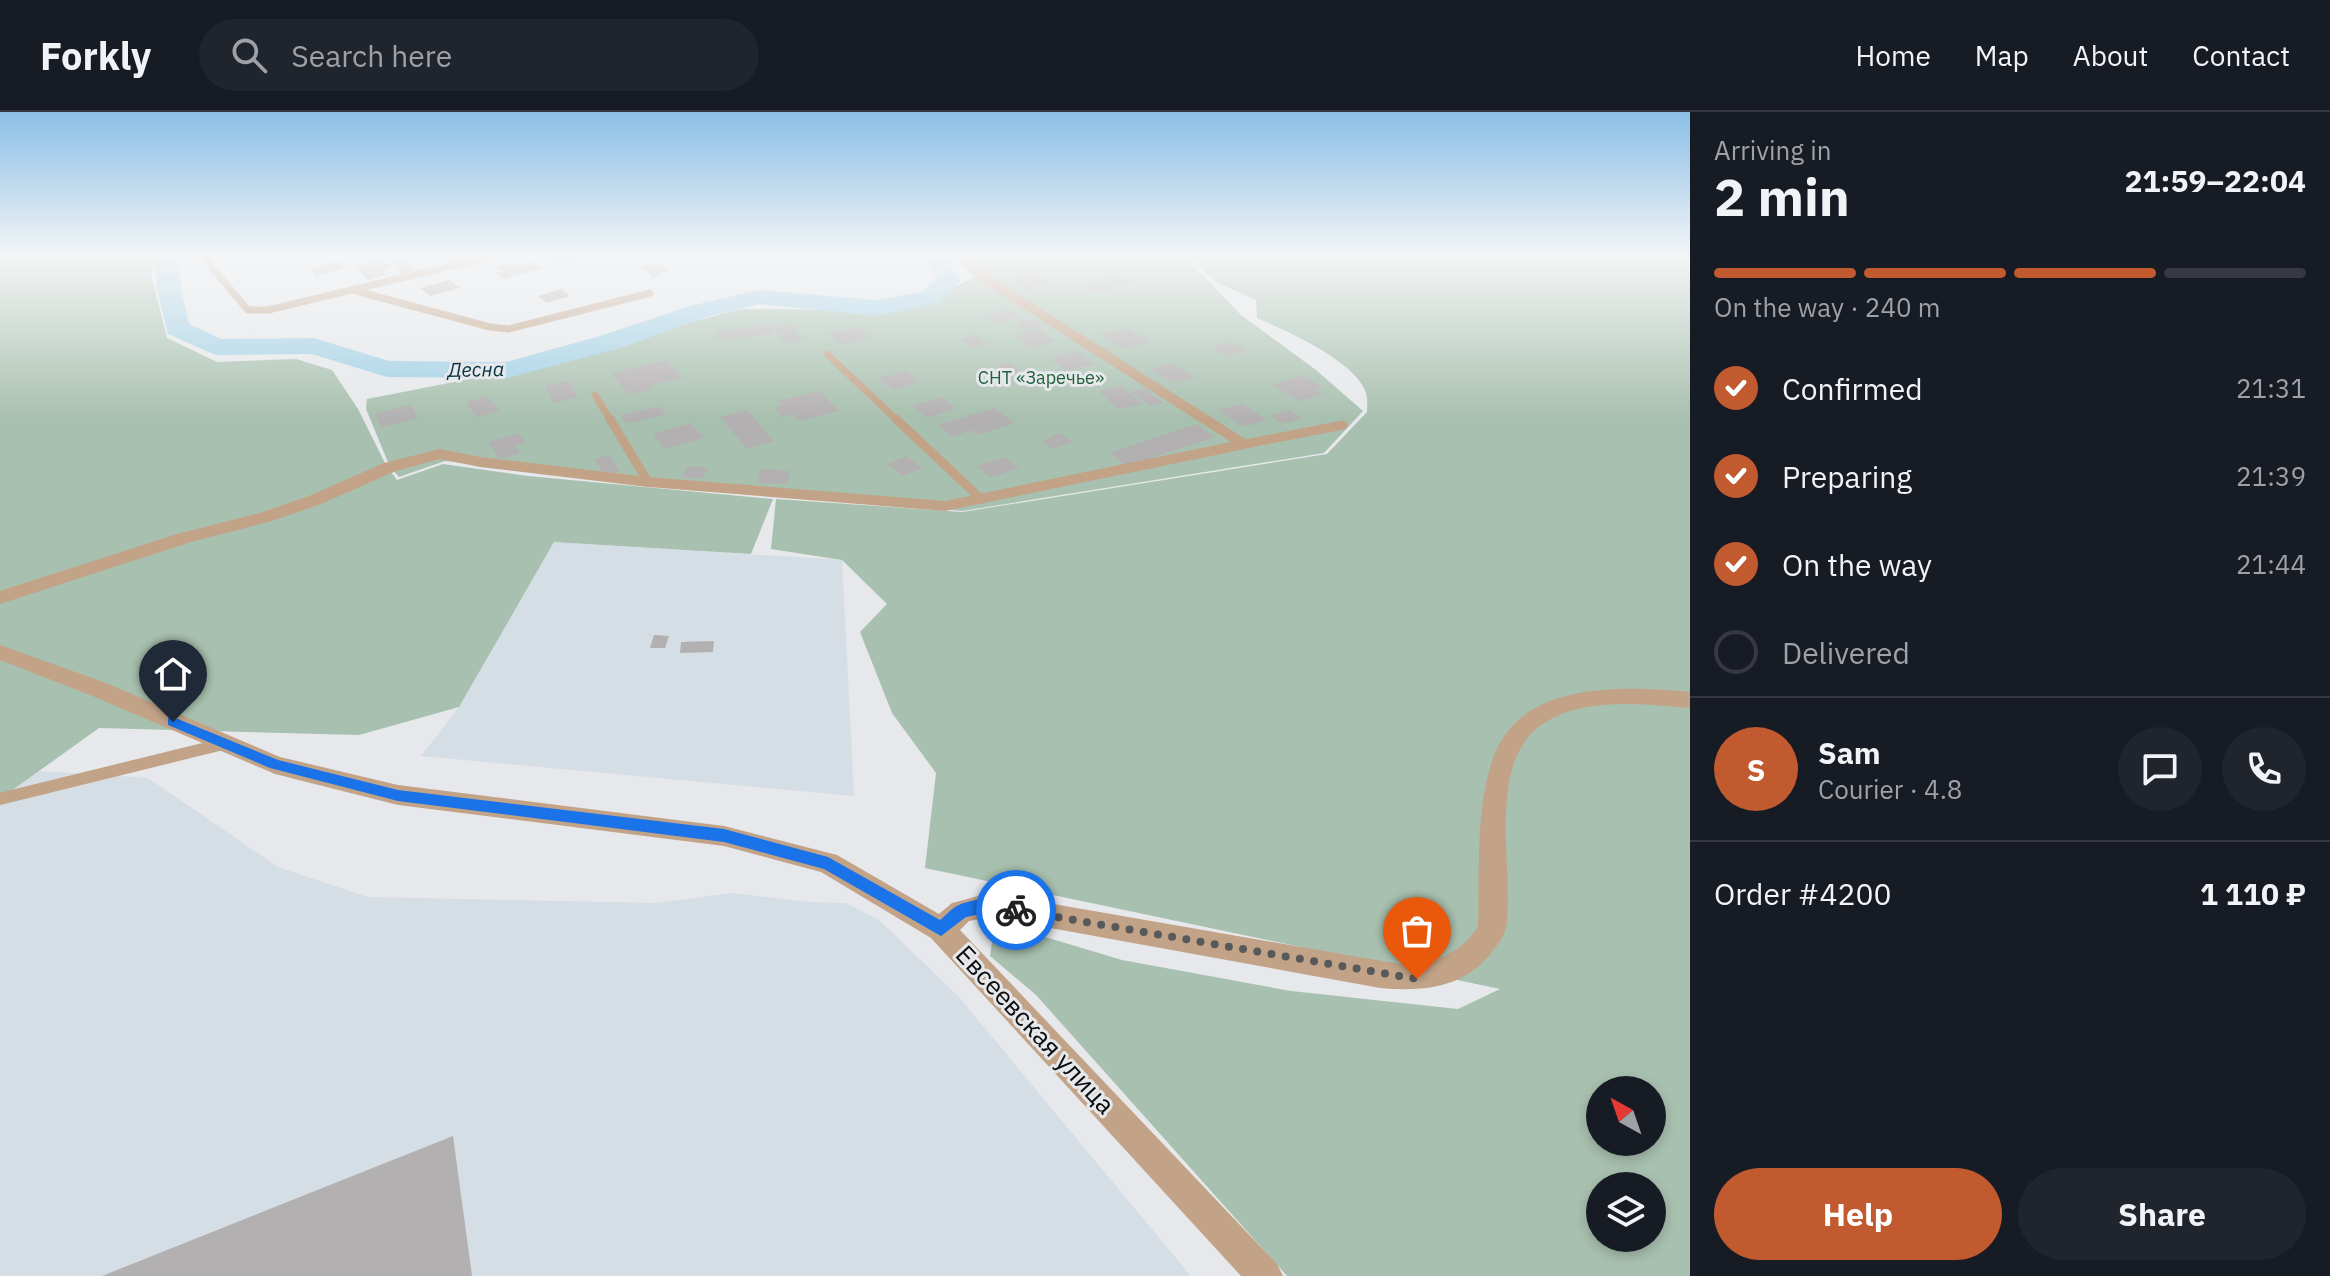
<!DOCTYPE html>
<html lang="en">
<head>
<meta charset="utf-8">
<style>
  :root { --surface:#171b24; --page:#20242c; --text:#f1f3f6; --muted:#9ea1a6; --line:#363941; --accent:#c25a30 }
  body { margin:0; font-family:"IBM Plex Sans",sans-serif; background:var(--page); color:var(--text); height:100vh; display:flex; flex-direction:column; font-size:30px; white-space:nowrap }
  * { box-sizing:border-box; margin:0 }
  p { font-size:26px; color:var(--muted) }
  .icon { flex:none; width:44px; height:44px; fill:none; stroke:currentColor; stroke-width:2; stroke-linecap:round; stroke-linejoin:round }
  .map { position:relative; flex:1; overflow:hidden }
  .drawer { display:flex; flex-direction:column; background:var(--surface); width:640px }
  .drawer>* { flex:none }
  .needle { width:52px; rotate:320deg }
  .buttons { position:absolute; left:1586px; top:964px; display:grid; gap:16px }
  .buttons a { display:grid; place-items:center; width:80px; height:80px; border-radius:50%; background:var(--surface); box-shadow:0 4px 12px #0003; font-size:40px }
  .pin { position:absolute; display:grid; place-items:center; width:68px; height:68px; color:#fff; margin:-82px -34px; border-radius:50% 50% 50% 0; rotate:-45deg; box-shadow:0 0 8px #0007 }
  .pin .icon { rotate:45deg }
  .courier { position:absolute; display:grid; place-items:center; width:80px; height:80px; margin:-40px; border:6px solid #1a73e8; border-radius:50%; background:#fff; color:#222; box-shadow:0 2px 10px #0007 }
  .headline em { font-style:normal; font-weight:800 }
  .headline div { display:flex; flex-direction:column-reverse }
  .headline { display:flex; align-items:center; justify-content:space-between; height:136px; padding:0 24px }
  h1 { font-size:52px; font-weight:800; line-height:60px }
  .bar { display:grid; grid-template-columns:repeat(4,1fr); gap:12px 8px; align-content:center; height:96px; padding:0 24px }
  .bar i { height:10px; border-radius:6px; background:var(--line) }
  .bar .on { background:var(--accent) }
  .bar p { grid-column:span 4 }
  .line { display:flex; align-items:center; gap:20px; padding:0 24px; border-top:2px solid var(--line) }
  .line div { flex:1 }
  .round { display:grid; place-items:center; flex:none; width:84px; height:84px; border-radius:42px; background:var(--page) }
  ol { padding:0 24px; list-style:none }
  li { display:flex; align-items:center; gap:24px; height:88px }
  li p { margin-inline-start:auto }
  li .icon { padding:8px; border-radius:50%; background:var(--accent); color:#fff; stroke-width:4 }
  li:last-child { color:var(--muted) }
  li i { width:44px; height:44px; border:4px solid var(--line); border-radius:50% }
  .primary-button { display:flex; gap:16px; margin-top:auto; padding:16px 24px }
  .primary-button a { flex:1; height:92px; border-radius:48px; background:var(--accent); color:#fff; font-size:32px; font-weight:800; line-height:92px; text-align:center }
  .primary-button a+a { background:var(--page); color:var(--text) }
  header { display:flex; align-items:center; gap:48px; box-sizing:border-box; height:112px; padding:0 40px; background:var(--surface); border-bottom:2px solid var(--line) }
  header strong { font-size:38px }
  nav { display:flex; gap:44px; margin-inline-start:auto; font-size:28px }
  .search { width:560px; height:72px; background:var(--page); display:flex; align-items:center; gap:20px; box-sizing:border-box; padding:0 28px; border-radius:44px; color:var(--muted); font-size:30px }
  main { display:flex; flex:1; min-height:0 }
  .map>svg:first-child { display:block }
  .built { fill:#d5dde5 }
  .green { fill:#a8c0af; fill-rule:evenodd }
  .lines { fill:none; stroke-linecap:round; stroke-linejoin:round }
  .river { fill:#a0d0e6; fill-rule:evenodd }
  .building { fill:#b3b0b1 }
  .lane-far2 { stroke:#c2a387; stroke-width:7 }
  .lane-far1 { stroke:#c2a387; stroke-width:9 }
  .lane { stroke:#c2a387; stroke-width:12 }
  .street { fill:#c2a387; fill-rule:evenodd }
  .route { fill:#1a73e8 }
  .done { stroke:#58595a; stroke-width:8; stroke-dasharray:0 14.4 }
  .labels { text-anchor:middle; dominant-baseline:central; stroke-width:6; stroke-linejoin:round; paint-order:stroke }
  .far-park-label { font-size:18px; fill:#21613c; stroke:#e6e8eb }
  .far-water-label { font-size:20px; font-style:italic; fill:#093444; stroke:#e6e8eb }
  .near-street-label { font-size:26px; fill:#0b0c0c; stroke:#e6e8eb }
</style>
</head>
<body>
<header>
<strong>Forkly</strong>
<div class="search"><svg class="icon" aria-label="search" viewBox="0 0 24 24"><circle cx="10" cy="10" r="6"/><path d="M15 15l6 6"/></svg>Search here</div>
<nav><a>Home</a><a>Map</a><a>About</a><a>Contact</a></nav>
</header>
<main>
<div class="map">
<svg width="1690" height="1164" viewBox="0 0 1690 1164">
  <rect width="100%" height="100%" fill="#e6e8eb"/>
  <!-- built -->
  <path class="built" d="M554,430L842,448L854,684L421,644L459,595Z
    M40,659L148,666L278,755L368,785L657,791L733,781L808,790L846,791L879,808L958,884L1191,1164H0V687Z"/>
  <!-- green -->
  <path class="green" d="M0,144H155L151,163L167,226L217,250L296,247L332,258L358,297L387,355L397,368L443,352L528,364L773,387L751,442L554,430L459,595L359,623L99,616L0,687Z
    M953,144H1184L1241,203L1316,258L1363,299L1324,341L962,399L602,367L445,349L399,365L390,355L366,297L367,287L515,258L740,197L876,198L931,188L974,165Z
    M1187,144H1690V1164H1287L1036,883L990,844L995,810L1122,848L1291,879L1458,897L1500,877L925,756L936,661L892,601L860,520L887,492L842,448L771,437L776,387L962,400L1327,342L1367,300C1367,294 1368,286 1366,281C1356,249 1286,219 1257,206L1256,188L1216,170ZM1600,978H1652V1030H1600ZM1600,1074H1652V1126H1600Z"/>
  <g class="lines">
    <!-- river -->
    <path class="river" d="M155,144H179L181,177L189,212L221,227L314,226L389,249L506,250L600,224L690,194L759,178L876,188L921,180L937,167L921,144H944L962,168L938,191L876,204L759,192L707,205L620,236L507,266L387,265L312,242L216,243L168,222L157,177Z"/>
  </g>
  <!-- building -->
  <path class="building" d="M549,144H588L590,147L558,152Z
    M402,146L419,160L404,164L395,156L400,155L393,149Z
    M384,147L392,155L382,159L386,163L368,168L355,154Z
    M339,149L345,156L316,164L309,156Z
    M515,150L520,153L532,150L542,156L504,167L495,161L503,159L497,155Z
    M655,150L668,158L653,166L641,155Z
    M1033,162L1049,172L1027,177L1011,167Z
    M1101,164L1131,167L1130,173L1100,169Z
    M449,168L460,176L430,184L420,176Z
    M1096,169L1112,177L1096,181L1080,173Z
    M562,177L570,184L546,191L538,184Z
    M1007,197L1020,204L997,211L985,203Z
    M1033,207L1043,213L1027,218L1016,211Z
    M788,212L804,227L786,231L771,215Z
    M769,213L773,222L719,228L715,219Z
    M858,215L870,225L840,233L828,222Z
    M1127,216L1151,230L1124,237L1100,223Z
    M1039,217L1057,229L1032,236L1015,224Z
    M975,223L987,232L971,236L959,227Z
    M1231,230L1246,239L1226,244L1212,235Z
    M1077,240L1094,252L1066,259L1050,246Z
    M667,248L682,266L650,273L653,277L629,283L612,261Z
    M1010,250L1022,259L1006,264L994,255Z
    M1172,251L1195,265L1174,271L1151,257Z
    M905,259L918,270L893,278L879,266Z
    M1302,263L1324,275L1315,278L1322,282L1300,289L1271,273Z
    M569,269L578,285L554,291L545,274Z
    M1121,274L1143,292L1119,297L1098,279Z
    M1144,276L1164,291L1150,294L1130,279Z
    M820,279L839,299L799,309L793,302L782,305L774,295L783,293L778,289Z
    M488,284L499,299L477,305L466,290Z
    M940,285L956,296L928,306L912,294Z
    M1242,292L1267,308L1244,315L1219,298Z
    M411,293L418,306L381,315L374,302Z
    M660,294L666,302L626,312L621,303Z
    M994,296L1015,311L978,323L972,318L952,325L938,313Z
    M747,298L774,329L747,337L720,305Z
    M1289,298L1302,305L1284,312L1271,304Z
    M691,311L704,326L665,337L653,322Z
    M1196,312L1215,325L1127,354L1109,341Z
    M519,321L527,331L515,334L520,341L500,347L488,330Z
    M1060,321L1073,330L1053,337L1041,329Z
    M610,343L620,359L604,363L594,347Z
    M907,344L922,356L903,364L887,352Z
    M1004,345L1019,356L991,366L976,354Z
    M688,354L709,356L702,367L681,365Z
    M761,357L790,359L787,372L757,371Z
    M654,523L669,524L665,536H650Z
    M714,529L713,540L680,541L681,530Z
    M453,1024L472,1164H102Z"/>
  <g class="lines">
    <!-- lane-far2 -->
    <path class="lane-far2" d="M207,144L208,151L248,198H268L493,144
      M356,179L490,215L508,217L650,181
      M827,242L898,309
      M595,283L611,309"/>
    <!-- lane-far1 -->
    <path class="lane-far1" d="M610,307L648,370
      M896,307L981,387
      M1245,332L1343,313"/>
    <!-- lane -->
    <path class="lane" d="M0,687L223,632"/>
    <!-- street -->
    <path class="street" d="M955,144H969L993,166L1253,332L1245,337L945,399L648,375L480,355L440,347L396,359L321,392L272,409L191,430L0,492V479L177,422L260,401L309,384L384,351L440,337L480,345L648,365L945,389L1231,330L985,172Z
      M0,533L106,571L280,645L398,673L724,714L837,743L939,802L952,791L990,781L1399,852C1435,852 1457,844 1478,815C1480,761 1475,701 1492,649C1518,568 1622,574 1690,580V596C1644,592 1582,584 1541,613C1485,654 1515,757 1506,816C1504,824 1499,831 1494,837C1467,876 1424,880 1380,876L990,805L969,809L960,818L1277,1152L1283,1164H1241L931,826L821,760L724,734L398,693L275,662L90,583L0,548Z"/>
  </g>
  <!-- sky -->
  <linearGradient id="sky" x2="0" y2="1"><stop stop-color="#8bbfe7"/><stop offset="0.47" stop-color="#f4f5f6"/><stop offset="1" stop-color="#f4f5f6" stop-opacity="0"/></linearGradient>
  <rect width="1690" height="307" fill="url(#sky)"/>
  <!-- route -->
  <path class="route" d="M173,605L278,648L398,678L724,717L828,745L940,808C945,804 950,798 955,795C971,785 1013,782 1024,798L1016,805L990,800L966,805L941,824L824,757L724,730L398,689L270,656L168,613V606Z"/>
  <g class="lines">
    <!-- done -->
    <path class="done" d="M1016,798L1417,867"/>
  </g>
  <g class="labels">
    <!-- far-park labels -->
    <g class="far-park-label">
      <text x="1041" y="265">СНТ «Заречье»</text>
    </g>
    <!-- far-water labels -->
    <g class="far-water-label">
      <text transform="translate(476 257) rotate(-1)">Десна</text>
    </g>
    <!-- near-street labels -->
    <g class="near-street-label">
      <text transform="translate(1036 917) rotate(47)">Евсеевская улица</text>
    </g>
  </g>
</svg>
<div class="buttons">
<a><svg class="needle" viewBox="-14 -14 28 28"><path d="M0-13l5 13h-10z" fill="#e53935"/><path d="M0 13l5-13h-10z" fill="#9ea1a6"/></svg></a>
<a><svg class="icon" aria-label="layers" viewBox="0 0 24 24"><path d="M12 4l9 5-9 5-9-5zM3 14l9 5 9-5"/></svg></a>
</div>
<div class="pin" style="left:1417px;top:867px;background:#ea580c"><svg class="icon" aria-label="bag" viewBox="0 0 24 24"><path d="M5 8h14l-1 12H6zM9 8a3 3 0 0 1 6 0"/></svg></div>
<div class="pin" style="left:173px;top:610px;background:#1f2937"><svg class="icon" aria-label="home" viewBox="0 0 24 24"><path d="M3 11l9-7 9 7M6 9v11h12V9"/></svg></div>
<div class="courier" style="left:1016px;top:798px"><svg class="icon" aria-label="bike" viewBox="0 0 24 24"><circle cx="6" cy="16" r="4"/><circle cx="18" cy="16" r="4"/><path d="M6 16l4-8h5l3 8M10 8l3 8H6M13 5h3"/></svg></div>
</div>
<section class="drawer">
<div class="headline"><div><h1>2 min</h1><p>Arriving in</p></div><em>21:59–22:04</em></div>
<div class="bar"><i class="on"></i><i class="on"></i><i class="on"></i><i></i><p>On the way · 240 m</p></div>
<ol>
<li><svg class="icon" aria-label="check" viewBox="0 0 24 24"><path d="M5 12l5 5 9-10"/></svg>Confirmed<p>21:31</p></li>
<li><svg class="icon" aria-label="check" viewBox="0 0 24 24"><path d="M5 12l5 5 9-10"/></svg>Preparing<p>21:39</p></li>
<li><svg class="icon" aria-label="check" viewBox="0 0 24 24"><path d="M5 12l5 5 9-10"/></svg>On the way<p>21:44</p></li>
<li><i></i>Delivered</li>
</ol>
<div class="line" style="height:144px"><b class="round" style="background:var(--accent);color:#fff">S</b><div><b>Sam</b><p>Courier · 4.8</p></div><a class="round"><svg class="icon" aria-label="chat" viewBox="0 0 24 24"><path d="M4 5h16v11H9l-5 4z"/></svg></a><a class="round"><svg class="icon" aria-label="phone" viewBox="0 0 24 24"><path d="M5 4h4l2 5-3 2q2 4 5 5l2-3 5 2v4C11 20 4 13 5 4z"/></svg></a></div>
<div class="line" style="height:104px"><div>Order #4200</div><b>1 110 ₽</b></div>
<div class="primary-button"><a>Help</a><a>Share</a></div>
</section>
</main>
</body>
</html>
